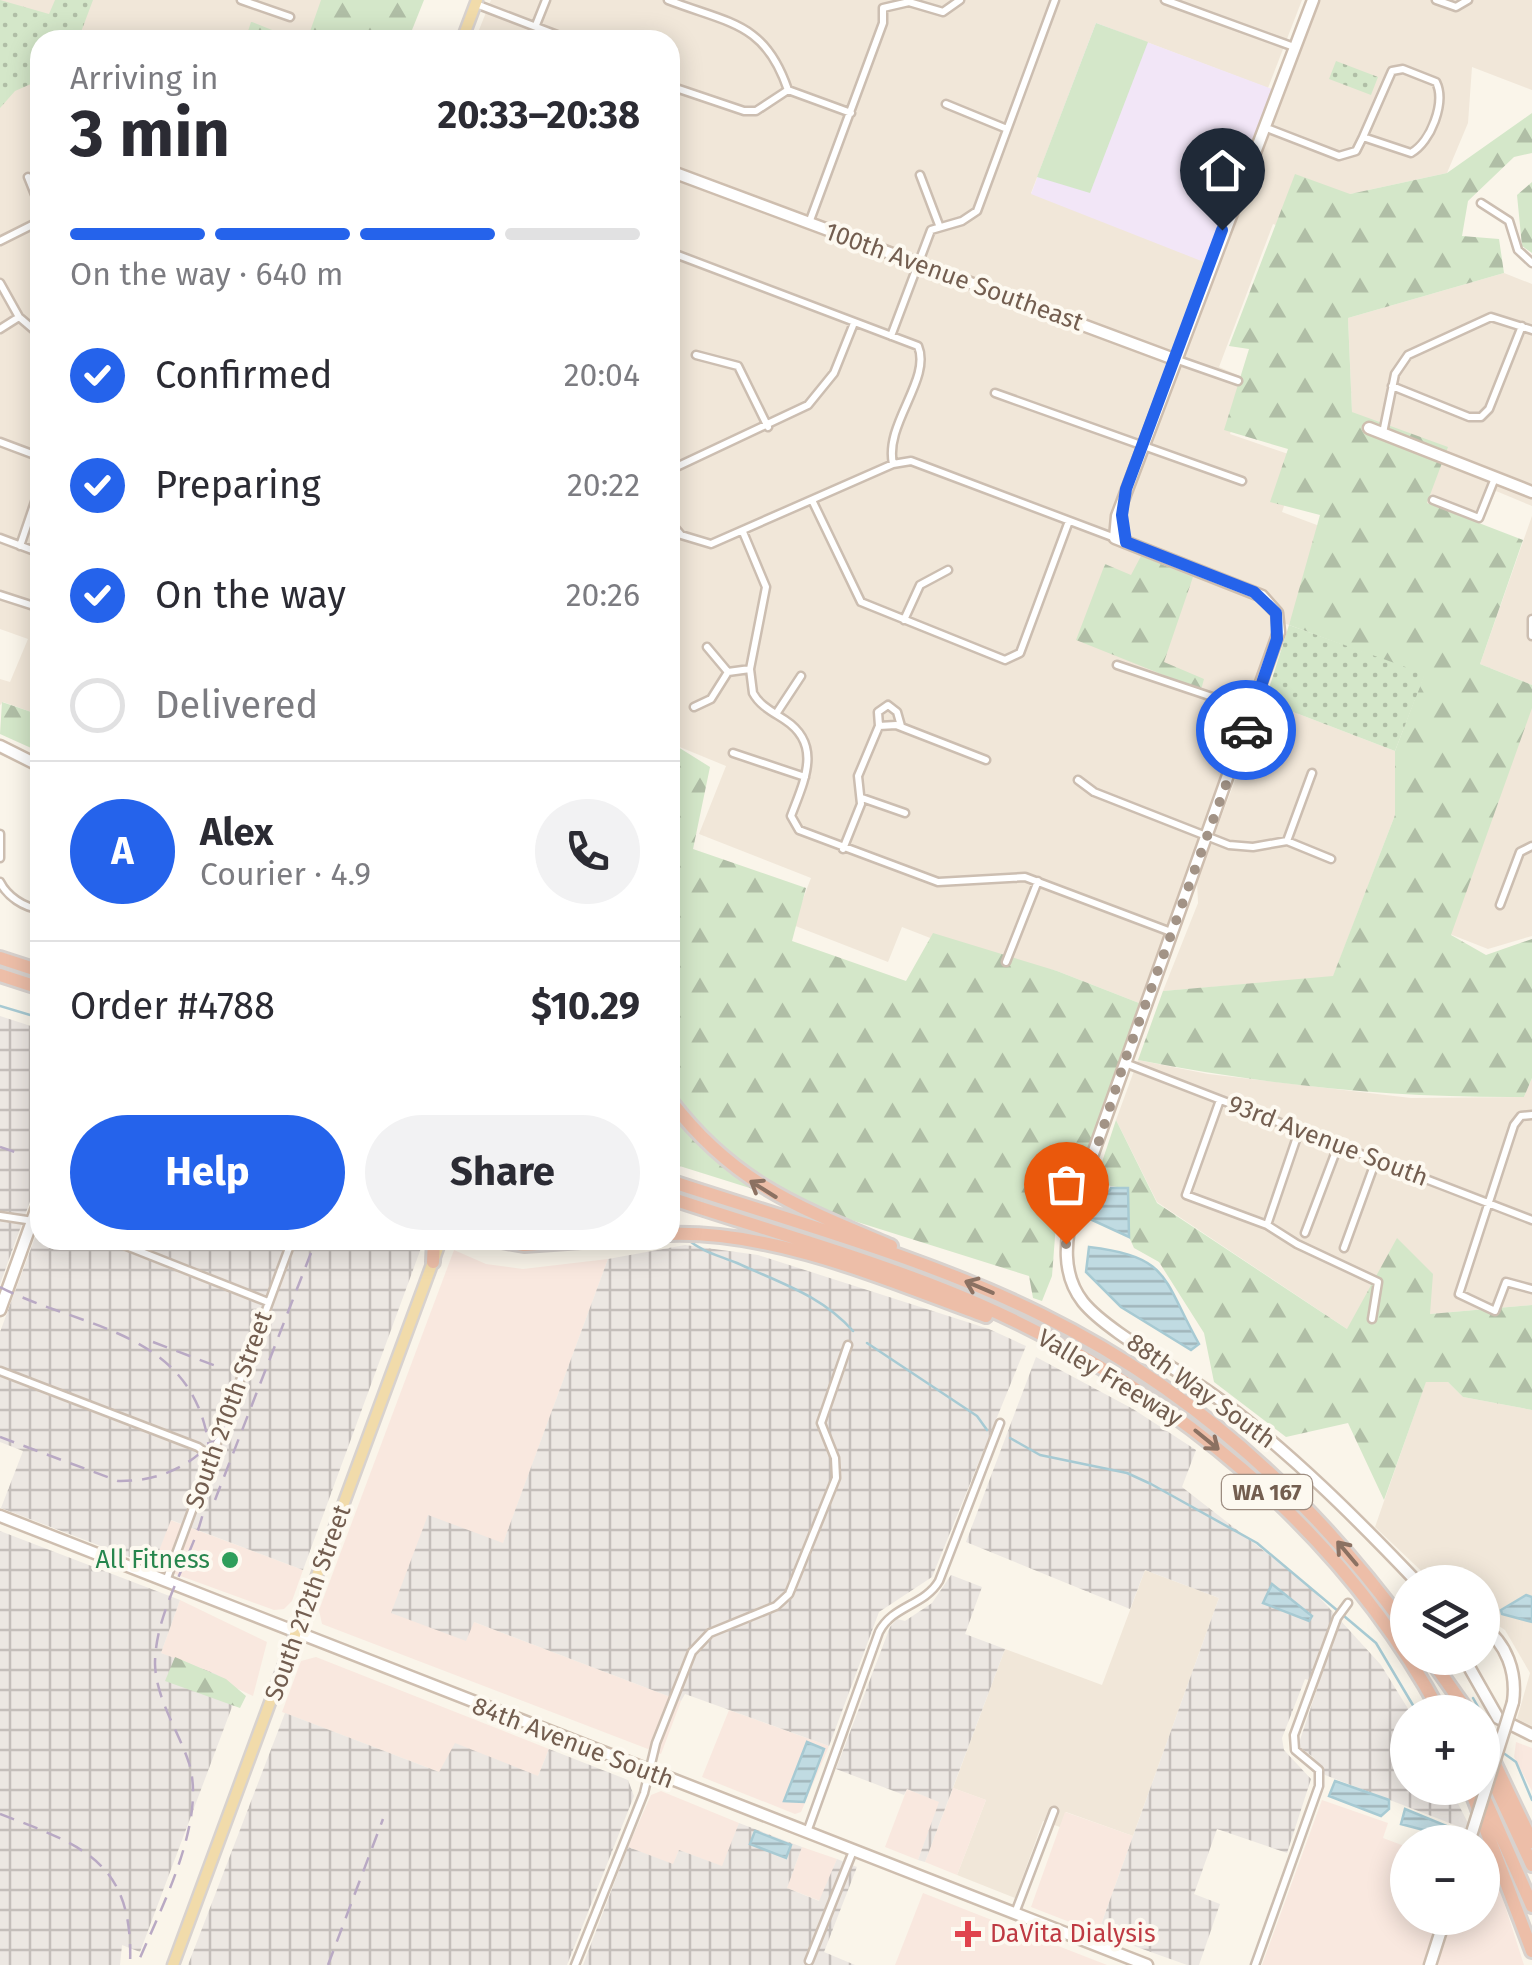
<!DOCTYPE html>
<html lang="en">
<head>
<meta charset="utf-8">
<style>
  :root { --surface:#fff; --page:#f2f2f3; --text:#2b2b33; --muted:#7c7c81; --line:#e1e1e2; --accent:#2563eb }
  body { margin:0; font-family:"Fira Sans",sans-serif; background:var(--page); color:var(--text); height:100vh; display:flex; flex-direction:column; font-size:38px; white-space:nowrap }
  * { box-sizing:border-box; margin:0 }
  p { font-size:32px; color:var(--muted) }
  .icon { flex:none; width:55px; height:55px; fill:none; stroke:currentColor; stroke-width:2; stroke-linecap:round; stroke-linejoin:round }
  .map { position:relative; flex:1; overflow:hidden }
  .panel { position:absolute; left:30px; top:30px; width:650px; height:1220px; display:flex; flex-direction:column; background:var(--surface); border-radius:30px; box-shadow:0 5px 25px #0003 }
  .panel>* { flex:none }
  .controls { position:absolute; left:1390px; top:1565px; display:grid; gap:20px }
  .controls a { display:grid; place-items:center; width:110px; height:110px; border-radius:50%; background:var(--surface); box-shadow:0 5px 25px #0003; font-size:50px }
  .pin { position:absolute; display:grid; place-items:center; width:85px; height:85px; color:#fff; margin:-102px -42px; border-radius:50% 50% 50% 0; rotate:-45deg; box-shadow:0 0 10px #0007 }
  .pin .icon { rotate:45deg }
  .courier { position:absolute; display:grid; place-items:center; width:100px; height:100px; margin:-50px; border:8px solid #2563eb; border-radius:50%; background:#fff; color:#222; box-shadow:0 2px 12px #0007 }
  .headline em { font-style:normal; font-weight:700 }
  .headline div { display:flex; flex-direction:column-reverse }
  .headline { display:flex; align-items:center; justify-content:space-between; height:170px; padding:0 40px }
  h1 { font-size:65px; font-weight:700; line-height:75px }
  .bar { display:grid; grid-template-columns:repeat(4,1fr); gap:15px 10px; align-content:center; height:120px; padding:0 40px }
  .bar i { height:12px; border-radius:8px; background:var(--line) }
  .bar .active { background:var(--accent) }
  .bar p { grid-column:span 4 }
  .line { display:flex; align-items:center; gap:25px; padding:0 40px; border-top:2px solid var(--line) }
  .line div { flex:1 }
  .round { display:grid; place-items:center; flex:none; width:105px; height:105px; border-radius:52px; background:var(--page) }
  ol { padding:0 40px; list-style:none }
  li { display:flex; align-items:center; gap:30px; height:110px }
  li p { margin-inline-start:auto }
  li .icon { padding:10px; border-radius:50%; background:var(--accent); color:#fff; stroke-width:4 }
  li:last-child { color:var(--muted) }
  li i { width:55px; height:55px; border:5px solid var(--line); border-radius:50% }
  .primary-button { display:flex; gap:20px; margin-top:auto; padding:20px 40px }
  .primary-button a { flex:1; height:115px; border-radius:60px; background:var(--accent); color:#fff; font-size:40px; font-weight:700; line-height:115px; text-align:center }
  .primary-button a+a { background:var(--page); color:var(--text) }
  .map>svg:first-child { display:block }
  .residential { fill:#f1e7d9 }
  .commercial { fill:#f9e8df }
  .industrial { fill:url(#industrial-grid) }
  .education { fill:#f2e6f7 }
  .green { fill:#d4e7c9 }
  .forest { fill:url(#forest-firs) }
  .park { fill:url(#park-dots) }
  .water { fill:url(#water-rules); stroke:#a7cad3; stroke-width:2.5 }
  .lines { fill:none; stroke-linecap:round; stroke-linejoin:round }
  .stream { stroke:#a7cad3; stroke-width:2.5 }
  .street-casing { stroke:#ccbeb1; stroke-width:11 }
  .secondary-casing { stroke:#cebeaf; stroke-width:15 }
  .primary-casing { stroke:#d8d2ce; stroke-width:15 }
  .highway-casing { stroke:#d8d2ce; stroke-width:18 }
  .street { stroke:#fff; stroke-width:6 }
  .secondary { stroke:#fff; stroke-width:10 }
  .primary { stroke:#f1dbaa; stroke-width:10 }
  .highway { stroke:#edbea8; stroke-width:12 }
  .rail { stroke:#b9a9c4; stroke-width:2.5; stroke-dasharray:15 10; stroke-linecap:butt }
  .secondary-bridge-casing { stroke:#cebeaf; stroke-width:15; stroke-linecap:butt }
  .secondary-bridge { stroke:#fff; stroke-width:10 }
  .oneway { stroke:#8b7162 }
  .done { stroke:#a29386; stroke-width:10; stroke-dasharray:0 18 }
  .route { stroke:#2563eb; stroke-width:12 }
  .leisure-dot { fill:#2e9e5b; stroke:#fdf9f0; stroke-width:4 }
  .health-dot { fill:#e0444e; stroke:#fdf9f0; stroke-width:4 }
  .labels { text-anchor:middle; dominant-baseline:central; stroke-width:8; stroke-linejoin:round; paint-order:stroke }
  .shield { fill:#fdf9f0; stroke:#9c8c80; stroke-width:2.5 }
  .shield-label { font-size:22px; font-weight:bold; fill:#735e50 }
  .street-label { font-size:25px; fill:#735e50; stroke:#fdf9f0 }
  .leisure-label { font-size:25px; fill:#27864d; stroke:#fdf9f0; text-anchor:end }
  .health-label { font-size:25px; fill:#be3a42; stroke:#fdf9f0; text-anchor:start }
</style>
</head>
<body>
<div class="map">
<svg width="1532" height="1965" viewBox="0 0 1532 1965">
  <defs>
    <pattern id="industrial-grid" width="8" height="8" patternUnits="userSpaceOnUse" patternTransform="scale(2.5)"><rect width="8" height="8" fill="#ece7e2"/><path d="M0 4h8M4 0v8" fill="none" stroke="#c4beba"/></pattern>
    <pattern id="forest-firs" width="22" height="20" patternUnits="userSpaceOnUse" patternTransform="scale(2.5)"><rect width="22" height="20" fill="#d4e7c9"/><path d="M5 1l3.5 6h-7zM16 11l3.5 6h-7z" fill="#b0bea6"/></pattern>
    <pattern id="park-dots" width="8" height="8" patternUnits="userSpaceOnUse" patternTransform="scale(2.5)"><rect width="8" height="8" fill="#d4e7c9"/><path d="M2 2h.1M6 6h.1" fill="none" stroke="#b0bea6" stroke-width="1.8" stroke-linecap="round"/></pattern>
    <pattern id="water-rules" width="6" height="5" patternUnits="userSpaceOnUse" patternTransform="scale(2.5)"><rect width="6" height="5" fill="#c0dbe2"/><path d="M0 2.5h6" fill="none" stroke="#a0b5ba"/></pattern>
  </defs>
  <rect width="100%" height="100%" fill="#faf5ea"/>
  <!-- residential -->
  <path class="residential" d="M0,0H338L323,40H40V715L3,702L0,705V679L10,682L28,639L0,629Z
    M491,0H1302L1268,88L1096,23L1031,193L1218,267L1320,0H1532V90L1472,67L1468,123L1447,173L1350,194L1300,234L1273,224L1219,367L1249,380L1230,434L1300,458L1282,512L1325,528L1289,625L1270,618L1271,635L1139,1003L1057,971L956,948L902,927L888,962L793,925L811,878L699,834L726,766L670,743V40H475Z
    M1504,273L1532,284V506L1496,491L1480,525L1426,503L1352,412L1348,318Z
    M1532,516V685L1480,664Z
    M1532,691V936L1488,949L1442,931Z
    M1265,701L1395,751V815L1333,977L1163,991L1198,903L1197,881Z
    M1138,1060L1208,1074L1411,1098L1524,1097L1532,1078V1305L1430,1314L1347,1329L1157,1202L1116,1120Z
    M1426,1381L1448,1382L1463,1397L1532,1410V1726L1517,1719L1530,1673L1505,1630L1483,1616L1482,1582H1433L1375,1527Z
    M1145,1570L1219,1598L1133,1836L1066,1812L1060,1827L1043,1821L1015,1898L957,1875L986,1800L953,1788L1005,1649L1102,1685Z"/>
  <!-- commercial -->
  <path class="commercial" d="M454,1250L486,1264L523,1269L608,1259L474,1622L681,1701L661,1754L322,1624L319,1610Z
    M170,1520L303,1570L292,1601L284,1609L274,1610L153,1566Z
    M180,1600L267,1642L253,1696L161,1653Z
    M316,1657L549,1749L538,1776L439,1772L282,1712L301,1661Z
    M729,1710L829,1746L801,1812L795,1814L702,1777Z
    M1516,1742L1532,1748V1791L1514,1757Z
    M953,1788L986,1800L957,1875L925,1862Z
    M907,1789L940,1802L918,1860L885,1847Z
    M661,1791L739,1823L723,1867L679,1850L673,1865L628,1847L651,1795Z
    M1322,1800L1388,1823L1383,1838L1407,1847L1408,1918H1482L1483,1875L1497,1881L1524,1965H1262Z
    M1065,1812L1133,1836L1098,1933L1031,1907Z
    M802,1847L837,1859L820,1901L787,1888Z
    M923,1893L1107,1965H895Z"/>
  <!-- industrial -->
  <path class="industrial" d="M0,1016L40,1029V1174L0,1284Z
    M40,1224V1240H424L303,1570L171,1520L153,1566L1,1508L23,1451L0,1442V1332Z
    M685,1245L758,1255L989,1329L1026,1346L932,1577L879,1612L829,1746L685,1694L681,1701L474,1622L466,1641L391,1613L428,1515L503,1543L608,1259Z
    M1036,1357L1133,1409L1196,1450L1182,1487L1309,1586L1381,1665L1410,1712L1408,1788H1450L1468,1823L1465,1829L1325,1775L1313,1757L1298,1746L1319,1683L1305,1679L1282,1738L1284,1750L1311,1779L1287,1853L1217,1829L1194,1894L1220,1904L1199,1965H1187L1098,1933L1219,1598L1145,1570L1130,1609L966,1542Z
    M0,1531L180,1600L161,1653L216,1674L238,1691L140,1952L122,1945L120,1965H0Z
    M951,1575L982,1587L965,1634L1005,1649L925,1862L918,1860L939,1802L907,1789L904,1795L836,1769L890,1627L897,1619L905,1621L932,1603Z
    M285,1713L439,1772L455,1743L538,1776L549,1749L628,1780L634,1796L567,1965H188Z
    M739,1823L802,1847L787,1888L819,1901L837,1859L857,1867L824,1952L855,1965H583L628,1847L673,1864L679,1850L722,1866Z"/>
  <!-- education -->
  <path class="education" d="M1096,23L1277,91L1209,264L1031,194Z"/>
  <!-- green -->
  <path class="green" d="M1096,23L1148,42L1090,193L1037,177Z"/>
  <!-- forest -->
  <path class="forest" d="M321,0H424L408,40H307Z
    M251,22H252L297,40L263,34L260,40H245Z
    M1532,113V153L1514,157L1468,201L1462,236L1499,239L1504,273L1348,318L1352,412L1448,447L1427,503L1523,540L1480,664L1532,685V708L1451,935L1486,955L1532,939V1078L1524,1097C1394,1098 1266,1085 1138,1060L1163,991L1333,976L1395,815V751L1424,675L1289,625L1320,515L1270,502L1288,449L1224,430L1249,349L1229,346L1295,174L1350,194L1447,173Z
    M1532,182V253L1522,246L1517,195Z
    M1141,556L1193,577L1164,662L1204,679L1201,690L1076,640L1105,564L1131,575Z
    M670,583L678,588V747L710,767L693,849L806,888L792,941L906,981L933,933L1057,971L1139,1003L1078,1183L1057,1211L1052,1276L1042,1301L1033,1298L1029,1276L670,1163Z
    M2,702L40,715V752L0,734Z
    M1116,1120L1157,1203L1347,1329L1397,1238L1433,1274L1430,1314L1532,1305V1410L1463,1397L1448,1382H1426L1384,1500L1348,1423L1286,1437L1214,1382L1204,1333L1159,1262L1134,1248L1129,1237L1128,1189L1095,1183Z
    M175,1657L226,1679L246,1696L240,1708L165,1681Z"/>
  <!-- park -->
  <path class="park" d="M0,0L49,14L55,0H93L78,40H40V80L15,91L0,108Z
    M1336,61L1378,77L1371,95L1329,79Z
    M1289,625L1425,674L1395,751L1265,701Z"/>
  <!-- water -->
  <path class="water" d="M1111,1188H1128L1129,1237L1090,1219L1098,1191L1109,1192Z
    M1089,1247C1171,1257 1162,1278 1199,1344L1191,1350L1121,1307L1086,1272Z
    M1272,1584L1312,1616L1309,1621L1263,1603Z
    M1526,1595L1532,1597V1622L1502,1614L1501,1610Z
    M807,1742L824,1749L804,1802L784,1801Z
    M1335,1781L1389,1800V1809L1381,1816L1329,1796Z
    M1405,1809L1454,1829V1838L1401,1824Z
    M755,1831L791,1845L786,1858L750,1844Z"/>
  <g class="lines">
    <!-- stream -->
    <path class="stream" d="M0,1006L40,1018
      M687,1239C704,1253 718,1255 737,1263C780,1283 821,1295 853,1331
      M867,1343L977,1416L987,1430
      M1010,1438L1040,1455L1127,1473L1151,1484L1257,1543L1338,1611
      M1344,1616L1376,1643L1417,1712
      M1473,1698L1481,1712
      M1482,1716L1495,1740
      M1502,1752L1516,1762L1532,1800"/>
    <!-- street casing -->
    <g class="street-casing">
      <path id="street" d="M241,0L290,17
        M668,0C730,24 765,22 788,90
        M1165,0L1294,47
        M1436,0L1456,7L1468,0
        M476,4L570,40
        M883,8L909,2L943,12L960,0
        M536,25L546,0
        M670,86L744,111H756L788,90L851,113
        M946,104L1007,129
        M1264,127L1339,156L1356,151L1363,137L1411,153C1431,142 1446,102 1436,82L1403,69L1392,71L1363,137
        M920,175L939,225
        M28,177L40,207
        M1481,203L1509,221L1518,250L1532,263
        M809,223L883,23V8
        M0,241L40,221
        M670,252L918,346C932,379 884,424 893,464
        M0,283L19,317L40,335
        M0,329L19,317
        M891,336L931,230L962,221L977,211L1055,0
        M696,355L738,366L768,427
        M1175,359L1238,381
        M1392,386L1469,417H1481L1489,409L1522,326
        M995,393L1242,481
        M1383,433L1395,374L1408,355L1491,317L1532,330
        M0,442L40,457
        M670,470L808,405L834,373L854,323
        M812,500L861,602L1005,660L1020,653L1069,521
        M1433,500L1479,518L1495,478
        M670,522L681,535L711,544L893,464L911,461L1115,538
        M743,532L766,587L750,669L753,693C760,706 773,712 785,720C823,745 804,781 791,816L799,830L938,882L1025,877L1171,932
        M0,538L40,553
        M20,546L40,487
        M0,595L40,608
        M1532,619V636
        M904,620L920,585L948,570
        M707,647L728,672
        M1117,665L1251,710
        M728,672L750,669
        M694,707L711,699L728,672
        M776,714L801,676
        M879,726L878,712L888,705L897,712L901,726
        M733,753L805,777
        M1078,780L1094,792L1229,845L1253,847L1287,841L1331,859
        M862,798L905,813
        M0,834V858
        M1287,841L1312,773
        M843,849L861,804L858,776L879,726L896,725L986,760
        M0,882C7,896 24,908 40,909
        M1500,905L1520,852L1532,846
        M1006,962L1038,881
        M1125,1063L1532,1220
        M1220,1100L1186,1195L1267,1225L1297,1244L1378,1282L1372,1319
        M1532,1115L1521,1116L1514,1125L1459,1294L1495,1311L1506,1282L1532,1289
        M0,1216L40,1222
        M1267,1225L1299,1131
        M1305,1233L1338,1146
        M111,1240L268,1302
        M1344,1248L1376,1160
        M0,1371L198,1447L210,1456
        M166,1581L292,1240
        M807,1832L879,1632C893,1605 924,1606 939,1581L1000,1423
        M1015,1913L1054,1811
        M809,1961L853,1851
        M575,1965L644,1793L656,1743L692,1652L710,1633L776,1606L789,1594L836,1478L835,1458L821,1423L848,1345
        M1255,1965L1319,1786V1770L1295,1750L1294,1735L1337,1618L1348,1603"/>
    </g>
    <!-- secondary casing -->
    <g class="secondary-casing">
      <path id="secondary" d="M1313,0L1117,516L1115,538L1262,596L1277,613L1279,632L1074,1207C1065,1239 1061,1274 1083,1302C1108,1333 1184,1372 1220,1400C1291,1453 1356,1518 1417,1582
        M670,171L1174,359
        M1369,428L1532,492
        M0,746L40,766
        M0,1310L40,1199
        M0,1516L1147,1965
        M1482,1626C1507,1643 1517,1673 1513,1702
        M1464,1658L1498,1718L1532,1735
        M1430,1965L1445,1918"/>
    </g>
    <!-- primary casing -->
    <g class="primary-casing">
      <path id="primary" d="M462,40L477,0
        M173,1965L441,1240"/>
    </g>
    <!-- highway casing -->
    <g class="highway-casing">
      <path id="highway" d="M0,958L40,971
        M0,975L40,988
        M670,1100C733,1183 798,1207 891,1246
        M670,1181C794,1222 925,1257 1042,1315C1190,1388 1311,1497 1408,1630
        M670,1198C772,1232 879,1261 978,1304C1169,1388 1340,1527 1440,1712
        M670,1234C777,1231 887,1280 986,1316
        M496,1240L524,1245L596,1240
        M433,1262L434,1240
        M1430,1658L1468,1712
        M1482,1737L1532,1842
        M1482,1757L1532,1865
        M1470,1788L1532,1951
        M1480,1788L1532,1906"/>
    </g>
    <!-- street -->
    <use href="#street" class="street"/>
    <!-- secondary -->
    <use href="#secondary" class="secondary"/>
    <!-- primary -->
    <use href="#primary" class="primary"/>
    <!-- highway -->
    <use href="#highway" class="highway"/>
    <!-- rail -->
    <path class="rail" d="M0,1147L21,1154
      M0,1287C75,1326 177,1329 204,1423C214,1458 210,1493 199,1527C184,1570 155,1617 155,1664C156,1699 178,1730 189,1763C207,1822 160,1910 137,1965
      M153,1342L216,1366
      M0,1437L118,1481C177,1482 215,1450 241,1399
      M215,1500L316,1240
      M0,1814C84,1846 134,1862 130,1965
      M328,1965L383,1819"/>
    <!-- secondary-bridge casing -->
    <g class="secondary-bridge-casing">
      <path id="secondary-bridge" d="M1469,1842L1513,1702"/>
    </g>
    <!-- secondary-bridge -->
    <use href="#secondary-bridge" class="secondary-bridge"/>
  </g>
  <!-- one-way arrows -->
  <defs><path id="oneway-shaft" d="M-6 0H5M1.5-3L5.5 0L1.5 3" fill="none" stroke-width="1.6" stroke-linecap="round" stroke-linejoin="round" transform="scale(2.5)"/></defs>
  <g class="oneway">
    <use href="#oneway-shaft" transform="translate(763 1189) rotate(-148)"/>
    <use href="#oneway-shaft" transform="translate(979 1287) rotate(-157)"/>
    <use href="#oneway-shaft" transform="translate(1207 1440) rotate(39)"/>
    <use href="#oneway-shaft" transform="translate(1347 1553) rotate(-130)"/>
  </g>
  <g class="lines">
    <!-- done -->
    <path class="done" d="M1066,1244L1124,1063L1246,730"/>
    <!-- route -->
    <path class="route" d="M1222,230L1126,489L1122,515L1126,542L1254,592L1276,613L1277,639L1246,730"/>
  </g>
  <!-- markers -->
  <circle class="leisure-dot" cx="230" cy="1560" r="10"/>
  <path class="health-dot" d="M963 1919h10v10h10v10h-10v10h-10v-10h-10v-10h10z"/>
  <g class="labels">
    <!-- shield labels -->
    <rect class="shield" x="1222" y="1475" width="90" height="34" rx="8"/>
    <g class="shield-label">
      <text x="1267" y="1492">WA 167</text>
    </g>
    <!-- street labels -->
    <g class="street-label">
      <text transform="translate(954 277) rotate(20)">100th Avenue Southeast</text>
      <text transform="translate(1328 1141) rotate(21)">93rd Avenue South</text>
      <text transform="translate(1110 1378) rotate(31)">Valley Freeway</text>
      <text transform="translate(1201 1391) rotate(36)">88th Way South</text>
      <text transform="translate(229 1410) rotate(-70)">South 210th Street</text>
      <text transform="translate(308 1603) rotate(-70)">South 212th Street</text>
      <text transform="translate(573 1743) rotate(21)">84th Avenue South</text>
    </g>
    <!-- leisure labels -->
    <g class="leisure-label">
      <text x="210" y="1560">All Fitness</text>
    </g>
    <!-- health labels -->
    <g class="health-label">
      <text x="990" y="1934">DaVita Dialysis</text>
    </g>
  </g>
</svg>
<div class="controls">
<a><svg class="icon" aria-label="layers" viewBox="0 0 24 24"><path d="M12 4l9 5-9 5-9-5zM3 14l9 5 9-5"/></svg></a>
<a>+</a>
<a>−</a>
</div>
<div class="pin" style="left:1066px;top:1244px;background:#ea580c"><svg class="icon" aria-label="bag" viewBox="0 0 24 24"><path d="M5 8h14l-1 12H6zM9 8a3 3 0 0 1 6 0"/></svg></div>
<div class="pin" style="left:1222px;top:230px;background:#1f2937"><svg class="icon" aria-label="home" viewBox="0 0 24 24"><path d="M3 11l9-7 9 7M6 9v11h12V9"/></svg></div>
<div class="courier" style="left:1246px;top:730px"><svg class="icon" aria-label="car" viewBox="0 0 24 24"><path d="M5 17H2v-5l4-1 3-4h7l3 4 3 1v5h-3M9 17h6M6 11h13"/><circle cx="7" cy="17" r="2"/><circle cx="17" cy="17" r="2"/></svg></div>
<section class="panel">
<div class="headline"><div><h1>3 min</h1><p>Arriving in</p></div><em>20:33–20:38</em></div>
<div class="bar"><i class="active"></i><i class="active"></i><i class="active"></i><i></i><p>On the way · 640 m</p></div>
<ol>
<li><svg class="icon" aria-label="check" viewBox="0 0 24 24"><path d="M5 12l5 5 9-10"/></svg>Confirmed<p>20:04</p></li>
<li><svg class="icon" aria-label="check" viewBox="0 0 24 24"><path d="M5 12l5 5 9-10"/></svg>Preparing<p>20:22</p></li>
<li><svg class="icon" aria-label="check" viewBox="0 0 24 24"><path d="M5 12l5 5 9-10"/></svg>On the way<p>20:26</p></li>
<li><i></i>Delivered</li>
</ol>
<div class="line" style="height:180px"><b class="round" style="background:var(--accent);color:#fff">A</b><div><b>Alex</b><p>Courier · 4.9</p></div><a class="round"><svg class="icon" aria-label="phone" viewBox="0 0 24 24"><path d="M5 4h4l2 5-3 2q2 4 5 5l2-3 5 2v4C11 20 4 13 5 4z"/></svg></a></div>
<div class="line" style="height:130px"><div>Order #4788</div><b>$10.29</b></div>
<div class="primary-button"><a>Help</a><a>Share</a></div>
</section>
</div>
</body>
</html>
